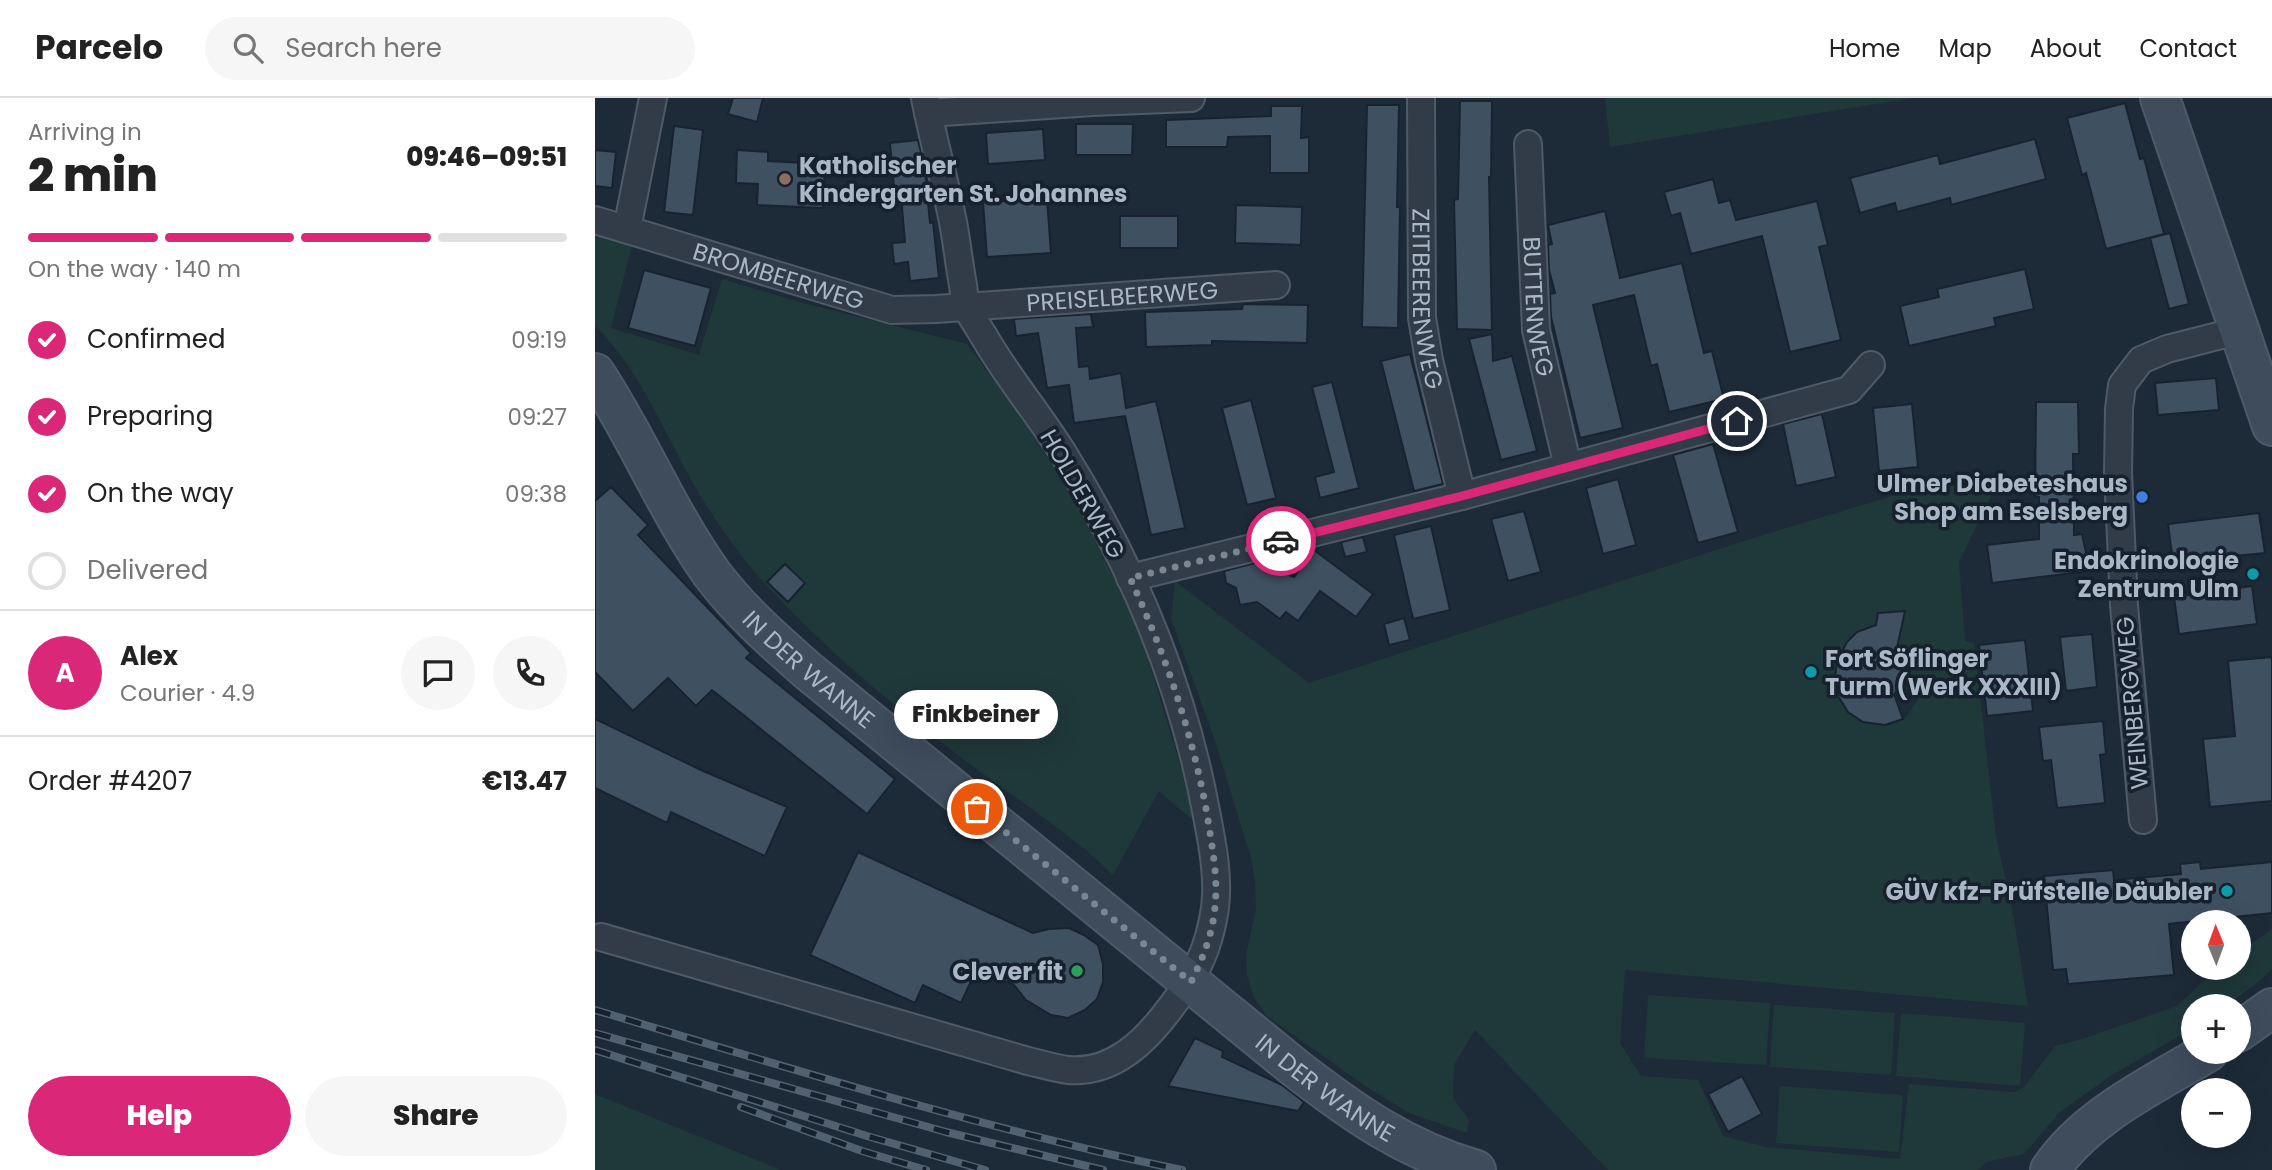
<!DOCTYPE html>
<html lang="en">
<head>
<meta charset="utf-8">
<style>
  :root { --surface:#fff; --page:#f6f6f6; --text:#222; --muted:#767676; --line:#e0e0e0; --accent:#db2777 }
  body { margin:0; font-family:Poppins,sans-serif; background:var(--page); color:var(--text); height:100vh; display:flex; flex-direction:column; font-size:26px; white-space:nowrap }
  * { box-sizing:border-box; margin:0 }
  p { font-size:23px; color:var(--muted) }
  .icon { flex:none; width:38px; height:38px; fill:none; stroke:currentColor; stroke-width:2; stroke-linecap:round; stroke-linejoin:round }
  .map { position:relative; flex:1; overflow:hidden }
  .details { display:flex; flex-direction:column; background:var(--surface); width:595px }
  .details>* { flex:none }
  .needle { width:46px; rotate:359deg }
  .buttons { position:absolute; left:1586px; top:812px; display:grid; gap:14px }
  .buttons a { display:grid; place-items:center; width:70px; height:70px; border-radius:50%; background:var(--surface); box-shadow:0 7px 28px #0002; font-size:35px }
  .pin { position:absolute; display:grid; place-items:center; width:60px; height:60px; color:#fff; margin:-30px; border:4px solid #fff; border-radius:50%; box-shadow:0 2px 7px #0007 }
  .courier { position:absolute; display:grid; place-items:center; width:70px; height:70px; margin:-35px; border:5px solid #db2777; border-radius:50%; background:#fff; color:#222; box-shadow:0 2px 9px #0007 }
  .bubble { position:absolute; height:49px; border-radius:24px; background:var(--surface); box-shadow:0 7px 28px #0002; font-size:23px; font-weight:800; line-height:49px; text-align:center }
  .headline em { font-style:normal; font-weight:800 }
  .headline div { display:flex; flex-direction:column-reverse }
  .headline { display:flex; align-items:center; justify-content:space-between; height:119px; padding:0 28px }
  h1 { font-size:46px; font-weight:800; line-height:52px }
  .bar { display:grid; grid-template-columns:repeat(4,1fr); gap:10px 7px; align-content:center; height:84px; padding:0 28px }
  .bar i { height:9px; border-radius:5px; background:var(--line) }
  .bar .selected { background:var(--accent) }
  .bar p { grid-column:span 4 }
  .line { display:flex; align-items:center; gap:18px; padding:0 28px; border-top:2px solid var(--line) }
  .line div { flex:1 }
  .round { display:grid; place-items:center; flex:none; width:74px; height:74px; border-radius:37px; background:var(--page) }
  ol { padding:0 28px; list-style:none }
  li { display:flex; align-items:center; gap:21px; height:77px }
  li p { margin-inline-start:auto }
  li .icon { padding:7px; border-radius:50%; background:var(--accent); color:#fff; stroke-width:4 }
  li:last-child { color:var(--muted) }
  li i { width:38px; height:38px; border:4px solid var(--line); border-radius:50% }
  .cta { display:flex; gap:14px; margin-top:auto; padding:14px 28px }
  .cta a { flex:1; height:80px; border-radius:42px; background:var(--accent); color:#fff; font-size:28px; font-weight:800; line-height:80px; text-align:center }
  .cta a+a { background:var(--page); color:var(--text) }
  header { display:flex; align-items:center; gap:42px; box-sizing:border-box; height:98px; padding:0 35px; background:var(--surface); border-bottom:2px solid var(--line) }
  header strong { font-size:33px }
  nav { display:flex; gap:38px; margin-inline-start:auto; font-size:24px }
  .search { width:490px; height:63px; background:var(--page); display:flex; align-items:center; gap:18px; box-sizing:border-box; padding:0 24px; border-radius:38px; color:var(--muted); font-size:26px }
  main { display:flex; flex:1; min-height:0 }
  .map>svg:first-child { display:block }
  .green { fill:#1f3839; fill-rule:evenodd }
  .building { fill:#3f5061; stroke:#18232f; stroke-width:2 }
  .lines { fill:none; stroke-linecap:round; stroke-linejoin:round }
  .street-casing { stroke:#4e5a67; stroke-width:30 }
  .secondary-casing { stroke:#4e5a67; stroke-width:42 }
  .street { stroke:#313c48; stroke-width:26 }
  .secondary { stroke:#3e4c5c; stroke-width:38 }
  .rail-casing { stroke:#526170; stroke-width:8 }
  .rail { stroke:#16212d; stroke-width:5; stroke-dasharray:16; stroke-linecap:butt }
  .done { stroke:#798694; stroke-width:7; stroke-dasharray:0 12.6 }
  .route { stroke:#db2777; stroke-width:9 }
  .education-dot { fill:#8d6e63; stroke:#16212d; stroke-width:2.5 }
  .shop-dot { fill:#3f7fe0; stroke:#16212d; stroke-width:2.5 }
  .culture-dot { fill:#0f9aa8; stroke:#16212d; stroke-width:2.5 }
  .leisure-dot { fill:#2e9e5b; stroke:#16212d; stroke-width:2.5 }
  .labels { text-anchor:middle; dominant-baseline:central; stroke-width:7; stroke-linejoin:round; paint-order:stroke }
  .poi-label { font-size:24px; font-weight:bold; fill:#aab7c6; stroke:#16212d; text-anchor:end }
  .street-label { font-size:24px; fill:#aab7c6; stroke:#16212d }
</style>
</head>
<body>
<header>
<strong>Parcelo</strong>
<div class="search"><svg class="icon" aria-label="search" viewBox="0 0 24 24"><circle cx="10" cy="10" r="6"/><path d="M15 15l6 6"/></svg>Search here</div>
<nav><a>Home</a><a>Map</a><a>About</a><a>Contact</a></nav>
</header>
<main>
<section class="details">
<div class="headline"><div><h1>2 min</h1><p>Arriving in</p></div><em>09:46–09:51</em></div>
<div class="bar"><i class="selected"></i><i class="selected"></i><i class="selected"></i><i></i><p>On the way · 140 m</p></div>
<ol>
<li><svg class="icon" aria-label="check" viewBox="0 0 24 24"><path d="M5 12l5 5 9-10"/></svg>Confirmed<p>09:19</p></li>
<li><svg class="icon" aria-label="check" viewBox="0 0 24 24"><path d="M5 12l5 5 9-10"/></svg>Preparing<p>09:27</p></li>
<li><svg class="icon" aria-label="check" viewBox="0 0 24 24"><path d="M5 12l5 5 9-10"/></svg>On the way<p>09:38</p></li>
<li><i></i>Delivered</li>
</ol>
<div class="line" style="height:126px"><b class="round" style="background:var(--accent);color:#fff">A</b><div><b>Alex</b><p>Courier · 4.9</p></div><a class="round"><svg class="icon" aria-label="chat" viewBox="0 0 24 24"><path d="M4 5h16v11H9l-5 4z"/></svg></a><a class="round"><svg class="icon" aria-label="phone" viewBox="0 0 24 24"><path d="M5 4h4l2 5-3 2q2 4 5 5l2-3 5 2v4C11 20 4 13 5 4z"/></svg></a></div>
<div class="line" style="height:91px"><div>Order #4207</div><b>€13.47</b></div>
<div class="cta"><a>Help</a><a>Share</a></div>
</section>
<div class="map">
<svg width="1677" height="1072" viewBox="0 0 1677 1072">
  <rect width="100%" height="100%" fill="#1d2b38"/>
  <!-- green -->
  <path class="green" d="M1010,0H1318L1015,49Z
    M0,136L37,147L16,230L104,257L127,181L212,206L372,246L422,313L467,382L497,431L514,471L538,511L578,643L601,725L564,693L518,777C505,765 492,752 478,742C449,719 418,698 388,676C307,615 225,549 158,472C138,448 110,408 95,380C67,328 43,270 0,228Z
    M1404,382L1364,464L1370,543L1379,545L1401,738L1419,821L1433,908L1030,872L1025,945L1046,978L1103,982L1128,1038L1171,1049L1305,1061L1314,986L1420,994L1429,989L1460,948L1487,941L1582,908L1622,870H1643V855L1677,831V871L1660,887L1630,908H1598V930L1517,977L1465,1014L1429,1056L1391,1064L1383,1072H1013L880,932L859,967L858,1000L874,1022L872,1035L814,1015L770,988L672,918L659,900L652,877L651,857L661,810L660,785L656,760L619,640L576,521L580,483L714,585L1155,441L1320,391ZM1309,513L1300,559L1310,567L1311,578L1308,589L1324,600C1319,606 1314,617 1308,621C1285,637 1256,618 1244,598C1233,579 1244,547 1261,535C1266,531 1275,530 1281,527L1283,515Z
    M1053,897L1175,905L1171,967L1049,960Z
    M1179,907L1300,915L1296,977L1175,969Z
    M1306,915L1430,925L1425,988L1301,978Z
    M1185,988L1308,997L1304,1054L1181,1045Z
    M0,996L186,1072H0Z"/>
  <!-- building -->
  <path class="building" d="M138,0H168L162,24L133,16Z
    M865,3H897L896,79H894L897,232L862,231L859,102L863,101Z
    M1530,5L1545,61L1549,60L1569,136L1511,151L1491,75L1487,77L1472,20Z
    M772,7H804L802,109H805L803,230L767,229Z
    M676,8H707L706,40L714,39V75H675V38L633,39L632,49H571V22L676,18Z
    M481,26H538L537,57H481Z
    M79,28L108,32L98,117L69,114Z
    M448,31L450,62L393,66L391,35Z
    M1440,41L1451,81L1356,107L1355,100L1302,114L1300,105L1265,115L1255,80L1343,57L1345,66Z
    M323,42L330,71L335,125L338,124L344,180L315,183L313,164L299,166L297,145L310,144L306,98L300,99L295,45Z
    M0,52L21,54L17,90L0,88Z
    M142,52L173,54V63L230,66L228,110L162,107L163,86L141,85Z
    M1118,81L1124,105L1135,102L1141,122L1222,103L1233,147L1224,149L1246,242L1195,254L1167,138L1096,156L1085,115L1076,118L1069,94Z
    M452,101L456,155L392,159L388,104Z
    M641,107L707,109L706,147L640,145Z
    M1010,113L1025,180L1087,165L1109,255L1117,253L1129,301L1074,314L1062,266L1056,268L1039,197L998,207L1028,330L985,340L956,219L955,196L960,195L954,172L953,147L957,146L953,127Z
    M525,118H583V150H525Z
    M1575,135L1594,206L1574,211L1555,140Z
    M1430,171L1439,211L1399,220L1401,228L1314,248L1305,208L1344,199L1342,191Z
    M49,172L116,190L100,248L33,230Z
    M648,206L713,207L712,245L617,243V247L551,249L550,214L647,211Z
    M496,216L498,229L481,230L484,269L494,268L495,281L526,275L531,310L561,303L590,430L556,437L530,318L479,325L474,287L452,290L443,235L421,238L419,221Z
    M897,236L898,263L917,258L942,353L906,362L874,241Z
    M815,256L848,386L819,393L786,263Z
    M1621,280L1624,312L1563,317L1560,285Z
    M737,284L764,390L725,400L720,379L739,374L717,289Z
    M656,302L681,400L652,407L627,310Z
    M1441,304H1483L1484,356H1478L1479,437L1487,436L1495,473L1397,485L1392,447L1444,441V399H1440Z
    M1317,306L1323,369L1284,373L1278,310Z
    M1227,316L1241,379L1201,388L1188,326Z
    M1118,346L1143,434L1103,445L1078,357Z
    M1023,381L1041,447L1008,456L991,390Z
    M16,389L53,427L43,437L156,555L151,560L300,681L272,716L117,592L101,608L73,580L38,613L0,574V403Z
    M929,413L946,474L913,483L896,421Z
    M1664,415L1670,455L1578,464L1573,426Z
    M836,428L855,512L818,521L799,437Z
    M768,439L772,454L750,459L746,444Z
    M719,452L778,496L761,519L725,493L703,523L691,514L685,521L662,504L645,507L641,490L631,485L629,473L668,463L669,468L699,479Z
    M190,466L210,485L193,504L172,484Z
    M1657,488L1662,526L1584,536L1579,499Z
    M1310,513L1300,559L1310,567L1311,578L1308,589L1299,596L1308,621L1290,627L1268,624L1253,614L1243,598L1240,580L1242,563L1252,544L1262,534L1281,527L1283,515Z
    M809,520L815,542L794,547L789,526Z
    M1497,536L1502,589L1471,593L1465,539Z
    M1430,542L1438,613L1392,618L1384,547Z
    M1677,559V703L1615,709L1608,641L1640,638L1633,563Z
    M0,621L106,672L192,709L170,758L76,714L72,725L0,690Z
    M1508,623L1511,656L1505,657L1510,705L1462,710L1456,662L1448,663L1444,629Z
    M263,754L438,835L454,831L474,830L489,837L503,847L508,866V884L502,901L490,912L473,920L456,917L431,902L419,887L382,870L366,905L328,887L320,905L215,857Z
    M1605,764L1606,771L1677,764V815L1574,826L1579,877L1473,886L1471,871L1458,872L1449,778L1518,772L1519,782L1586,776L1585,766Z
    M600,940L628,953L627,959L687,987L709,1004L703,1013L573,988Z
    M1147,978L1167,1016L1133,1034L1113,996Z"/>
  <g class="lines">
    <!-- street casing -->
    <g class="street-casing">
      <g id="street">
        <path id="s1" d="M826,0L827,220L834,262L867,398"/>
        <path d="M333,15L497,4L596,0"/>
        <path id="s2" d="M933,46L941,232L973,369"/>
        <path id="s3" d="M0,122L297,212L341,211L681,187"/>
        <path d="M32,131L58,0"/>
        <path d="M535,480L867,398L1254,292L1276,267"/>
        <path d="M1548,722L1529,507L1523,374L1524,311L1527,287L1546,262L1572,251L1646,232"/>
        <path d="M6,839L433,963C446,966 459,970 473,972C518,976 551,943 576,909C601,877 614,851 620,810C624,778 617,744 611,713C587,585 536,464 468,355C443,315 413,280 390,240C384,230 377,220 372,210C369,203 369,194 368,187C364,166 362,145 358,124C350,83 338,42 330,0"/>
      </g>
    </g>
    <!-- secondary casing -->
    <g class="secondary-casing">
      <g id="secondary">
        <path d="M1565,0L1677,328"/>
        <path id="s4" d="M0,275C43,340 72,413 117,476C144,512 178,542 212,572L699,969C757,1014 809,1051 881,1072"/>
        <path d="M1643,934L1677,910"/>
        <path d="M1455,1072C1491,1018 1558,987 1613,954"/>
      </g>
    </g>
    <!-- street -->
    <use href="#street" class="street"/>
    <!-- secondary -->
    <use href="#secondary" class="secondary"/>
    <!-- rail casing -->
    <g class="rail-casing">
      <path id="rail" d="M0,912C194,970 388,1031 587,1072
        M0,935L351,1034L508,1072
        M0,952L272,1038L390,1072
        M146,1009L267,1053L331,1072"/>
    </g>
    <!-- rail -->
    <use href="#rail" class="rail"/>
  </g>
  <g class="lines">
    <!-- done -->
    <path class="done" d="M382,711L596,884C608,860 618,835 620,808C623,781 618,755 614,728C600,642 572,560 535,480L686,443"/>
    <!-- route -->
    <path class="route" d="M686,443L867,398L1142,323"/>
  </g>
  <!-- markers -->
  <circle class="education-dot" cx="190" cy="81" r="7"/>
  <circle class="shop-dot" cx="1547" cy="399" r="7"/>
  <g class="culture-dot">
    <circle cx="1658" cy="476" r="7"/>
    <circle cx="1216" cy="574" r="7"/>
    <circle cx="1632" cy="793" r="7"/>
  </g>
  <circle class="leisure-dot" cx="482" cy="873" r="7"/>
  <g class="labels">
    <!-- poi labels -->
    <g class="poi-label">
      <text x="204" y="67" text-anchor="start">Katholischer<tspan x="204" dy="28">Kindergarten St. Johannes</tspan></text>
      <text x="1533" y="385">Ulmer Diabeteshaus<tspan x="1533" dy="28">Shop am Eselsberg</tspan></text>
      <text x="1644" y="462">Endokrinologie<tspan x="1644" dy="28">Zentrum Ulm</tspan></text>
      <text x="1230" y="560" text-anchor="start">Fort Söflinger<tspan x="1230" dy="28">Turm (Werk XXXIII)</tspan></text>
      <text x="1618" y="793">GÜV kfz-Prüfstelle Däubler</text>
      <text x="468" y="873">Clever fit</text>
    </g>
    <!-- street labels -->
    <g class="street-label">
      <text stroke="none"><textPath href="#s3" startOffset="192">BROMBEERWEG</textPath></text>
      <text stroke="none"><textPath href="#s3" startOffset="541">PREISELBEERWEG</textPath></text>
      <text stroke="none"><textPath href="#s1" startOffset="201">ZEITBEERENWEG</textPath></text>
      <text stroke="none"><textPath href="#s2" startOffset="163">BUTTENWEG</textPath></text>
      <text transform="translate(488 396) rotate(60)">HOLDERWEG</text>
      <text stroke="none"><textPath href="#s4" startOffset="369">IN DER WANNE</textPath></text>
      <text transform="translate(1537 605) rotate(-95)">WEINBERGWEG</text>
      <text stroke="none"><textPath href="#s4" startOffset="1034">IN DER WANNE</textPath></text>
    </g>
  </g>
</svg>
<div class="buttons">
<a><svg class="needle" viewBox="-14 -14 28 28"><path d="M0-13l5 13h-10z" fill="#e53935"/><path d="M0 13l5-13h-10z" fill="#767676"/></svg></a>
<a>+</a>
<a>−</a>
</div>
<div class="pin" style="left:382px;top:711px;background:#ea580c"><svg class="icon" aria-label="bag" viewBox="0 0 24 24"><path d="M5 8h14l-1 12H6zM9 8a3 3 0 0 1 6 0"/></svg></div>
<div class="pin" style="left:1142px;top:323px;background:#1f2937"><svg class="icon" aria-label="home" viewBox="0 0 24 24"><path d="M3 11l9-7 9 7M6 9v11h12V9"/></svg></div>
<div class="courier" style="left:686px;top:443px"><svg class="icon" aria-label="car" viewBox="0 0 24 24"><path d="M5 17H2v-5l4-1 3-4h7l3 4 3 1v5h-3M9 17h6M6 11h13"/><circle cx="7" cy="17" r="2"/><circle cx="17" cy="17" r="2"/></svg></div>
<div class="bubble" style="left:299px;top:592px;width:164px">Finkbeiner</div>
</div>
</main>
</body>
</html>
